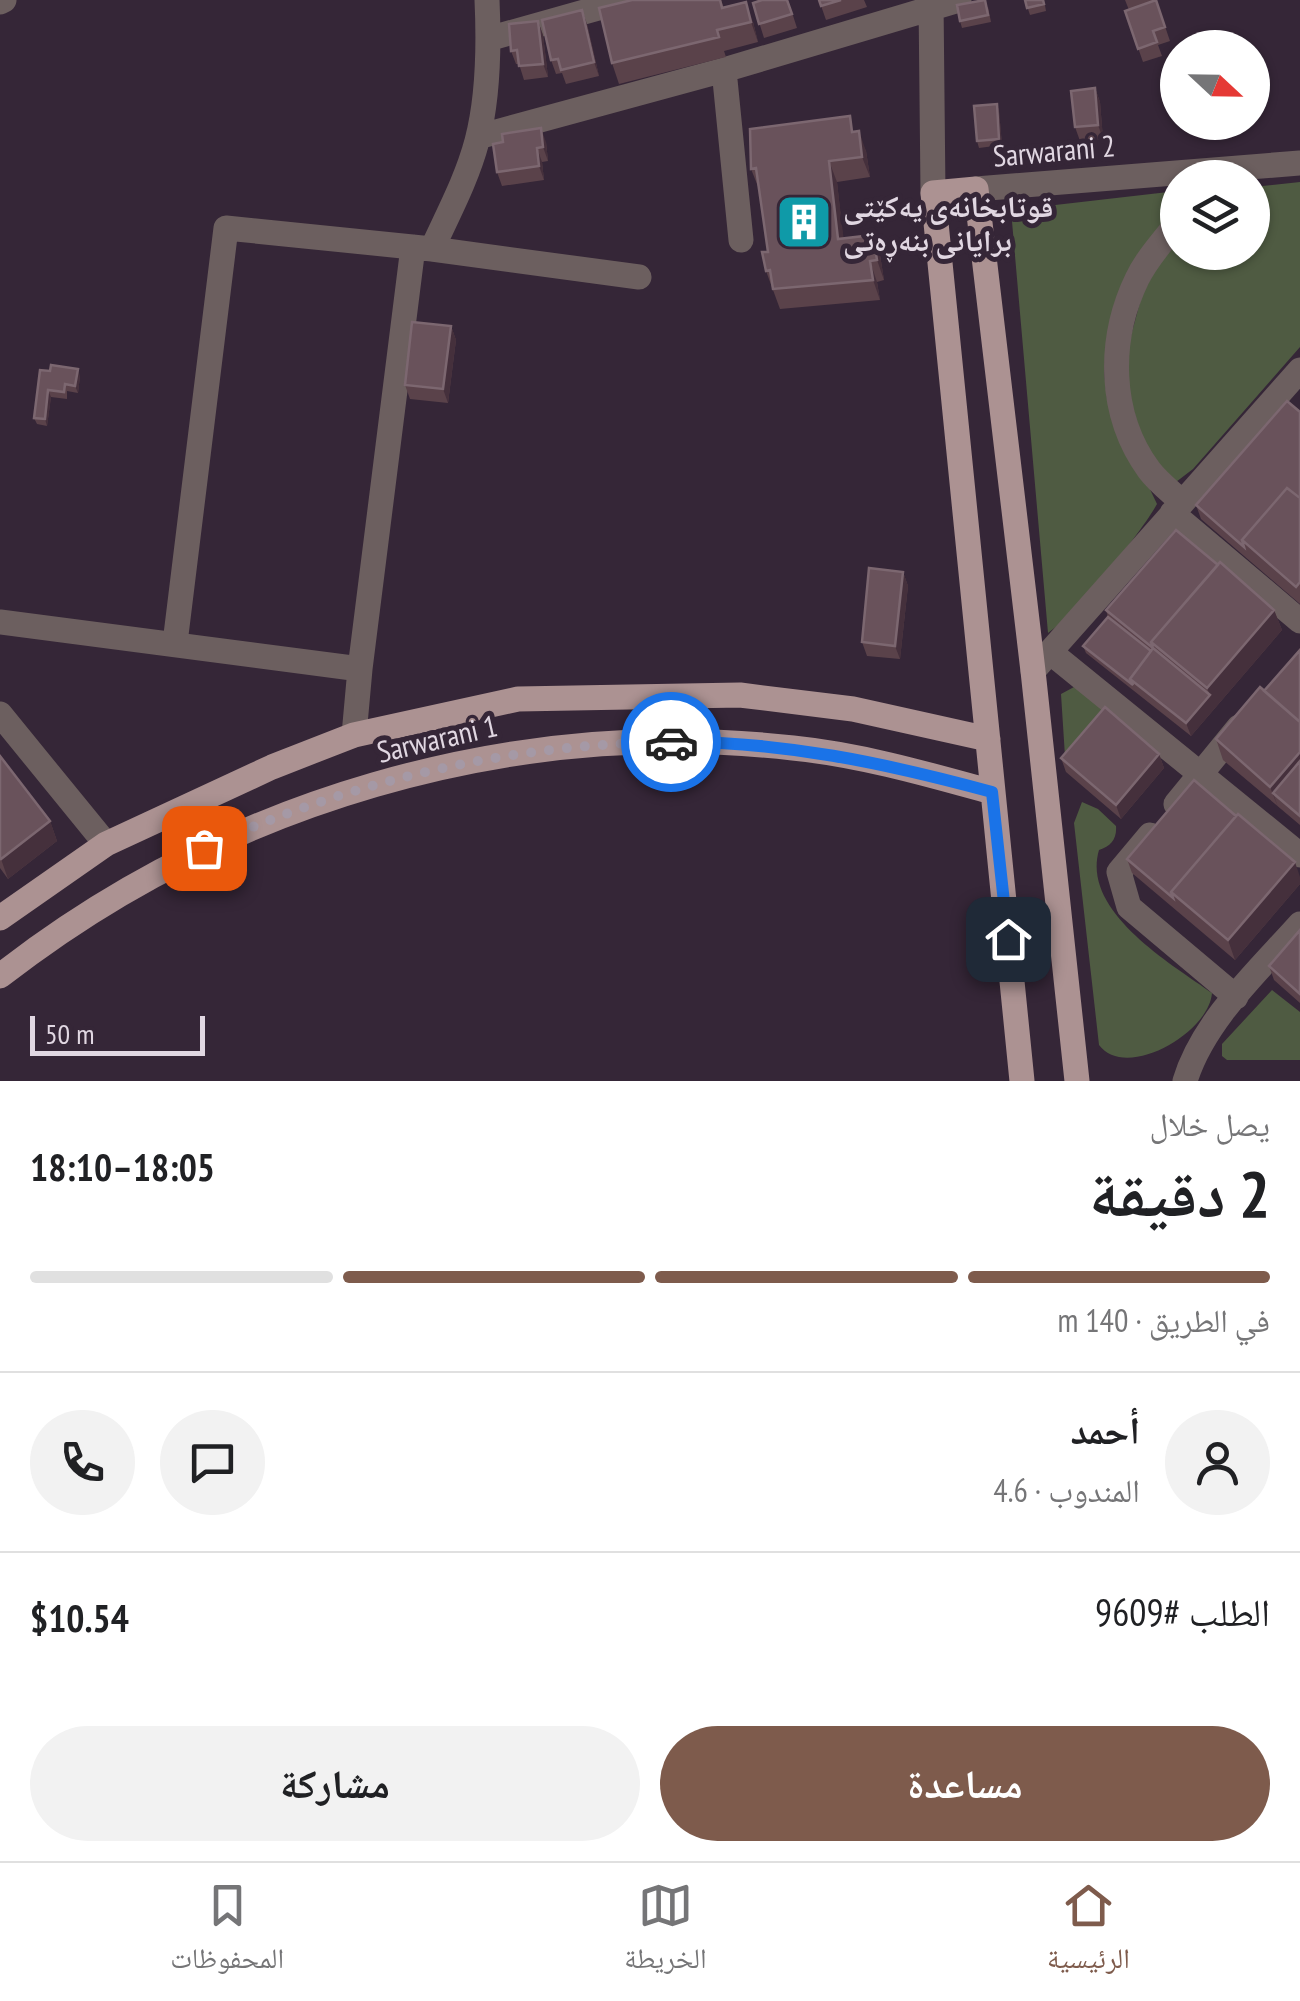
<!DOCTYPE html>
<html lang="ar">
<head>
<meta charset="utf-8">
<style>
  :root { --surface:#fff; --page:#f2f2f2; --text:#202124; --muted:#757577; --line:#e0e0e0; --accent:#7e5b4c }
  body { margin:0; font-family:"PT Sans Narrow","Noto Naskh Arabic",sans-serif; background:var(--page); color:var(--text); direction:rtl; height:100vh; display:flex; flex-direction:column; font-size:38px; white-space:nowrap }
  * { box-sizing:border-box; margin:0 }
  p { font-size:32px; color:var(--muted) }
  .icon { flex:none; width:55px; height:55px; fill:none; stroke:currentColor; stroke-width:2; stroke-linecap:round; stroke-linejoin:round }
  .map { position:relative; height:1081px; overflow:hidden; direction:ltr }
  .side { display:flex; flex-direction:column; background:var(--surface); flex:1 }
  .side>* { flex:none }
  .needle { width:65px; rotate:112deg }
  .fabs { position:absolute; left:1160px; top:30px; display:grid; gap:20px }
  .fabs a { display:grid; place-items:center; width:110px; height:110px; border-radius:50%; background:var(--surface); box-shadow:0 2px 8px #0004; font-size:50px }
  .scale { position:absolute; left:30px; bottom:25px; width:175px; box-sizing:border-box; padding-left:10px; border:5px solid #e1d7e2; border-top:0; font-size:28px; line-height:35px; white-space:nowrap; color:#e1d7e2; -webkit-text-stroke:8px #352637; paint-order:stroke }
  .pin { position:absolute; display:grid; place-items:center; width:85px; height:85px; color:#fff; margin:-42px; border-radius:20px; box-shadow:0 5px 15px #0006 }
  .courier { position:absolute; display:grid; place-items:center; width:100px; height:100px; margin:-50px; border:8px solid #1a73e8; border-radius:50%; background:#fff; color:#222; box-shadow:0 2px 12px #0007 }
  .summary em { font-style:normal; font-weight:800 }
  .summary div { display:flex; flex-direction:column-reverse }
  .summary { display:flex; align-items:center; justify-content:space-between; height:170px; padding:0 30px }
  h1 { font-size:65px; font-weight:800; line-height:75px }
  .bar { display:grid; grid-template-columns:repeat(4,1fr); gap:15px 10px; align-content:center; height:120px; padding:0 30px }
  .bar i { height:12px; border-radius:8px; background:var(--line) }
  .bar .current { background:var(--accent) }
  .bar p { grid-column:span 4 }
  .line { display:flex; align-items:center; gap:25px; padding:0 30px; border-top:2px solid var(--line) }
  .line div { flex:1 }
  .round { display:grid; place-items:center; flex:none; width:105px; height:105px; border-radius:52px; background:var(--page) }
  .cta { display:flex; gap:20px; margin-top:auto; padding:20px 30px }
  .cta a { flex:1; height:115px; border-radius:60px; background:var(--accent); color:#fff; font-size:40px; font-weight:800; line-height:115px; text-align:center }
  .cta a+a { background:var(--page); color:var(--text) }
  .menu { display:flex; justify-content:space-around; align-items:center; height:140px; border-top:2px solid var(--line); background:var(--surface); font-size:28px; color:var(--muted) }
  .menu a { display:grid; justify-items:center; gap:5px }
  .menu .current { color:var(--accent) }
  .map>svg:first-child { display:block }
  .green { fill:#4f5b42 }
  .lines { fill:none; stroke-linecap:round; stroke-linejoin:round }
  .minor { stroke:#6c5f5f; stroke-width:25 }
  .major { stroke:#ac9292; stroke-width:25 }
  .wall { fill:#5a424a }
  .shaded-wall { fill:#45303c }
  .building { fill:#69525b; stroke:#7c6770; stroke-width:2.5 }
  .done { stroke:#a599a6; stroke-width:10; stroke-dasharray:0 18 }
  .route { stroke:#1a73e8; stroke-width:12 }
  .labels { text-anchor:middle; dominant-baseline:central; stroke-width:10; stroke-linejoin:round; paint-order:stroke }
  .street-label { font-size:30px; fill:#e1d7e2; stroke:#352637 }
  .poi-label { font-size:30px; font-weight:bold; fill:#e1d7e2; stroke:#352637; text-anchor:start }
</style>
</head>
<body>
<div class="map">
<svg width="1300" height="1081" viewBox="0 0 1300 1081">
  <rect width="100%" height="100%" fill="#352637"/>
  <!-- green -->
  <path class="green" d="M1300,182V347L1193,469L1176,482L1145,452L1127,385L1129,343L1142,295L1177,229L1178,252H1252L1253,187Z
    M1177,191V213L1106,346L1104,372L1107,399L1157,504C1142,532 1074,616 1048,633L1011,210Z
    M1074,687L1115,716L1066,772L1061,694Z
    M1082,802L1098,809L1116,826C1117,839 1111,846 1099,850C1081,911 1170,963 1212,993C1209,1033 1126,1081 1099,1045L1074,823Z
    M1272,990L1300,1012V1060H1227L1222,1056V1044Z"/>
  <g class="lines">
    <!-- minor -->
    <path class="minor" d="M931,0L933,193
      M0,2L4,0
      M488,39L627,0
      M724,70L741,240
      M478,137L724,70L959,0
      M976,189L1300,163
      M1178,222C1164,240 1147,258 1137,279C1108,339 1108,414 1149,470C1158,482 1171,492 1182,502
      M432,249C448,214 467,179 477,141C488,99 489,43 487,0
      M1172,513L1300,621
      M0,622L360,669
      M175,643L226,228L432,249L639,277
      M1050,652L1300,855
      M1033,671L1300,370
      M0,714L106,844
      M354,735L360,669L413,247
      M1176,804L1239,727
      M1150,835L1119,872L1129,907L1236,997
      M1185,1081C1203,1021 1259,970 1300,924"/>
    <!-- major -->
    <path class="major" d="M0,918L106,844L272,767L354,735L518,699L740,695L853,709L988,739
      M0,976C223,802 511,716 793,748C861,755 927,774 992,792
      M1022,1081L933,193L976,189L1033,671L1077,1081"/>
  </g>
  <!-- wall -->
  <path class="wall" d="M632,0H721L724,8L753,22L758,42L724,51L726,57L619,84L612,63Z
    M788,0L797,28L764,38L753,3Z
    M819,0H864L867,7L826,20Z
    M1025,0H1044L1046,11L1030,15Z
    M1125,0H1156L1170,41L1158,45L1162,56L1143,62L1125,11L1129,10Z
    M988,7L991,22L962,28L960,21Z
    M538,21L543,35L548,77L524,80L519,64H516L511,51Z
    M587,24L599,76L566,84L562,73L556,74L551,60Z
    M1095,88L1100,102L1103,139L1080,141L1075,127Z
    M997,104L999,111L1002,145L979,148L977,141Z
    M856,132L866,151L870,177L837,182L843,238L873,235L880,255L884,280L877,282L880,300L780,309L766,271L768,252L759,189L751,169Z
    M546,142L548,161L542,162L544,180L502,186L497,172Z
    M451,326L456,340L448,403L410,399L405,385Z
    M40,370L80,376L78,393L67,391V399L51,397L47,426L37,424L34,418Z
    M1300,412V604L1201,519L1196,505Z
    M1218,565L1274,610L1282,630L1191,736L1086,653L1083,646L1108,617L1106,610Z
    M903,572L908,586L900,659L867,656L862,642Z
    M1300,650V825L1223,760L1216,739L1264,691Z
    M1159,754L1164,768L1121,819L1066,772L1061,758Z
    M0,756L50,821L57,841L8,879L0,868Z
    M1127,859L1300,877V884L1235,960L1132,873Z
    M1300,930V1003L1274,980L1269,966Z"/>
  <!-- shaded-wall -->
  <path class="shaded-wall" d="M746,2L753,22L758,42L751,22Z
    M582,10L587,24L599,76L594,62Z
    M538,21L543,35L548,77L543,64Z
    M1095,88L1100,102L1103,139L1098,125Z
    M997,104L999,111L1002,145L999,139Z
    M541,128L546,142L548,161L543,147Z
    M859,131L866,151L870,177L862,157Z
    M537,148L542,162L544,180L539,166Z
    M829,161L837,182L846,259L838,239Z
    M873,235L880,255L884,280L877,260Z
    M870,261L877,282L880,300L873,280Z
    M451,326L456,340L448,403L443,389Z
    M78,369L80,376L78,393L75,386Z
    M48,390L51,397L47,426L45,419Z
    M903,572L908,586L900,659L895,646Z
    M1274,610L1282,630L1191,736L1186,723L1210,695L1207,688Z
    M1300,752V781L1273,793L1278,807L1270,787Z
    M1159,754L1164,768L1121,819L1116,805Z
    M50,821L57,841L8,879L1,859Z
    M1295,862L1300,877V884L1235,960L1228,940Z"/>
  <!-- building -->
  <path class="building" d="M632,0H720L722,8L746,2L751,22L717,30L719,37L612,63L599,8Z
    M762,0H787L792,14L759,24L753,3Z
    M819,0H841L821,6Z
    M985,0L988,15L960,21L957,5Z
    M1025,0H1043L1044,4L1027,8Z
    M1156,0L1165,27L1153,31L1157,42L1138,49L1125,11Z
    M582,10L594,62L561,70L558,59L551,60L542,20Z
    M538,21L543,64L519,66L517,50L511,51L509,24Z
    M1095,88L1098,125L1075,127L1071,91Z
    M997,104L999,139L977,141L974,106Z
    M850,116L852,132L859,131L862,157L829,161L838,239L873,235L877,260L870,261L873,280L773,289L770,270L766,271L762,252H768L756,168L751,169L750,129Z
    M541,128L543,147L537,148L539,166L497,172L493,144L503,142L502,134Z
    M412,322L451,326L443,389L405,385Z
    M51,365L78,369L75,386L65,384L64,392L48,390L45,419L34,418L40,370L50,371Z
    M1287,401L1300,412V498L1287,488L1242,540L1244,547L1196,505Z
    M1287,488L1300,498V582L1296,587L1242,540Z
    M1176,530L1218,565L1151,642L1153,648L1106,610Z
    M1220,562L1274,610L1207,688L1151,642Z
    M869,568L903,572L895,646L862,642Z
    M1108,617L1151,651L1130,679L1133,685L1083,646Z
    M1153,648L1210,695L1186,723L1130,679Z
    M1300,650V722L1264,691Z
    M1260,687L1300,722V752L1270,787L1216,739Z
    M1105,707L1159,754L1116,805L1061,758Z
    M0,756L50,821L1,859L0,858Z
    M1300,761V816L1273,793Z
    M1194,780L1236,816L1171,892L1173,898L1127,859Z
    M1238,814L1295,862L1228,940L1171,892Z
    M1300,930V994L1269,966Z"/>
  <g class="lines">
    <!-- done -->
    <path class="done" d="M204,848C350,781 509,744 671,742"/>
    <!-- route -->
    <path class="route" d="M671,742C782,741 885,763 992,792L1008,939"/>
  </g>
  <!-- icons -->
  <defs>
    <g id="building-square" transform="scale(2.875)"><rect x="-9" y="-9" width="18" height="18" rx="4" fill="#0f9aa8" stroke="#352637"/><path d="M-4-6H4V6H1V3H-1V6H-4ZM-2.5-4.3h1.7v1.8h-1.7ZM.8-4.3h1.7v1.8H.8ZM-2.5-1h1.7V.8h-1.7ZM.8-1h1.7V.8H.8Z" fill="#fff"/></g>
  </defs>
  <g fill-rule="evenodd">
    <use href="#building-square" x="804" y="222"/>
  </g>
  <g class="labels">
    <!-- street labels -->
    <g class="street-label">
      <text transform="translate(1054 150) rotate(-5)">Sarwarani 2</text>
      <text transform="translate(437 738) rotate(-13)">Sarwarani 1</text>
    </g>
    <!-- poi labels -->
    <g class="poi-label">
      <text x="843" y="205">قوتابخانەی یەکێتی<tspan x="843" dy="34">برایانی بنەڕەتی</tspan></text>
    </g>
  </g>
</svg>
<div class="fabs">
<a><svg class="needle" viewBox="-14 -14 28 28"><path d="M0-13l5 13h-10z" fill="#e53935"/><path d="M0 13l5-13h-10z" fill="#757577"/></svg></a>
<a><svg class="icon" aria-label="layers" viewBox="0 0 24 24"><path d="M12 4l9 5-9 5-9-5zM3 14l9 5 9-5"/></svg></a>
</div>
<div class="scale">50 m</div>
<div class="pin" style="left:204px;top:848px;background:#ea580c"><svg class="icon" aria-label="bag" viewBox="0 0 24 24"><path d="M5 8h14l-1 12H6zM9 8a3 3 0 0 1 6 0"/></svg></div>
<div class="pin" style="left:1008px;top:939px;background:#1f2937"><svg class="icon" aria-label="home" viewBox="0 0 24 24"><path d="M3 11l9-7 9 7M6 9v11h12V9"/></svg></div>
<div class="courier" style="left:671px;top:742px"><svg class="icon" aria-label="car" viewBox="0 0 24 24"><path d="M5 17H2v-5l4-1 3-4h7l3 4 3 1v5h-3M9 17h6M6 11h13"/><circle cx="7" cy="17" r="2"/><circle cx="17" cy="17" r="2"/></svg></div>
</div>
<section class="side">
<div class="summary"><div><h1>2 دقيقة</h1><p>يصل خلال</p></div><em>18:05–18:10</em></div>
<div class="bar"><i class="current"></i><i class="current"></i><i class="current"></i><i></i><p>في الطريق · 140 m</p></div>
<div class="line" style="height:180px"><a class="round"><svg class="icon" aria-label="person" viewBox="0 0 24 24"><circle cx="12" cy="8" r="4"/><path d="M4 21q1-7 8-7t8 7"/></svg></a><div><b>أحمد</b><p>المندوب · 4.6</p></div><a class="round"><svg class="icon" aria-label="chat" viewBox="0 0 24 24"><path d="M4 5h16v11H9l-5 4z"/></svg></a><a class="round"><svg class="icon" aria-label="phone" viewBox="0 0 24 24"><path d="M5 4h4l2 5-3 2q2 4 5 5l2-3 5 2v4C11 20 4 13 5 4z"/></svg></a></div>
<div class="line" style="height:130px"><div>الطلب #9609</div><b>$10.54</b></div>
<div class="cta"><a>مساعدة</a><a>مشاركة</a></div>
</section>
<nav class="menu">
<a class="current"><svg class="icon" aria-label="home" viewBox="0 0 24 24"><path d="M3 11l9-7 9 7M6 9v11h12V9"/></svg>الرئيسية</a>
<a><svg class="icon" aria-label="map" viewBox="0 0 24 24"><path d="M3 6l6-2 6 2 6-2v14l-6 2-6-2-6 2zM9 4v14M15 6v14"/></svg>الخريطة</a>
<a><svg class="icon" aria-label="saved" viewBox="0 0 24 24"><path d="M7 4h10v16l-5-4-5 4z"/></svg>المحفوظات</a>
</nav>
</body>
</html>
